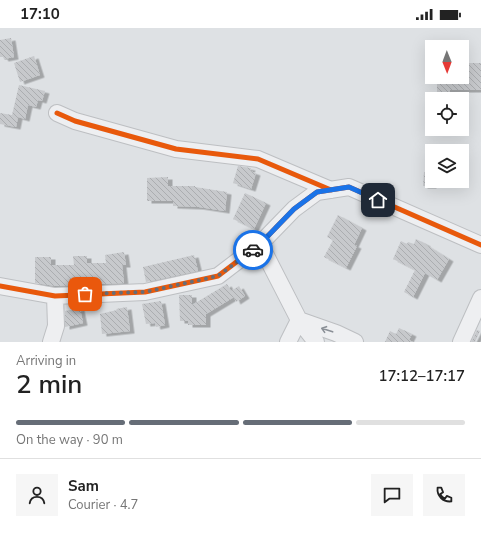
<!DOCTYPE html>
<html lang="en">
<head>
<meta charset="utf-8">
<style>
  :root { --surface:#fff; --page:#f6f6f6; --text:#222; --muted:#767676; --line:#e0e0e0; --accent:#666d77 }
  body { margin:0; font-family:"Nunito Sans",sans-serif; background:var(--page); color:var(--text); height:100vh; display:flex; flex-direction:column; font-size:15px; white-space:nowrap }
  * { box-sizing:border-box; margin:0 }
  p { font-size:13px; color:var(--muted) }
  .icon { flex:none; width:22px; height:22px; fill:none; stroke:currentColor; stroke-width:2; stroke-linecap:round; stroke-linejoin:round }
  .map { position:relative; height:314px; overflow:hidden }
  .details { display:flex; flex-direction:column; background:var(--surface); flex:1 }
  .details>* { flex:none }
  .needle { width:26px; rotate:179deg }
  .buttons { position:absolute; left:425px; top:12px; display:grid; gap:8px }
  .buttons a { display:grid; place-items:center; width:44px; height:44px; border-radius:0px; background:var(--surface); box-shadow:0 4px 16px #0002; font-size:20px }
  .pin { position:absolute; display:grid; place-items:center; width:34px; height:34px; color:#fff; margin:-17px; border-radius:8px; box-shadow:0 2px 6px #0006 }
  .courier { position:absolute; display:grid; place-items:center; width:40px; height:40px; margin:-20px; border:3px solid #1a73e8; border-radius:50%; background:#fff; color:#222; box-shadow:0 1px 5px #0007 }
  .summary em { font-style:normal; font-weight:600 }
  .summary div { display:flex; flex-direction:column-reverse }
  .summary { display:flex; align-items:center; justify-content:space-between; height:68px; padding:0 16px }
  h1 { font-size:26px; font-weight:600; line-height:30px }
  .bar { display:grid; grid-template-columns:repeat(4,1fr); gap:6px 4px; align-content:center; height:48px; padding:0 16px }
  .bar i { height:5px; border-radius:3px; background:var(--line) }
  .bar .on { background:var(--accent) }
  .bar p { grid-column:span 4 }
  .line { display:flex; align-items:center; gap:10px; padding:0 16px; border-top:1px solid var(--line) }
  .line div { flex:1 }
  .round { display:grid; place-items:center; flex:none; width:42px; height:42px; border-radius:0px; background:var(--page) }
  .status { display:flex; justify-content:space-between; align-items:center; height:28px; padding:0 20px; background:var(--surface); direction:ltr }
  .status svg { height:11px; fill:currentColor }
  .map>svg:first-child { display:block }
  .building { fill:url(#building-back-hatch); filter:url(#shadow) }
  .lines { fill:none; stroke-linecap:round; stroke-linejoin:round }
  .minor-casing { stroke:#bdbfc2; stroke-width:18 }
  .minor { stroke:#eeeff1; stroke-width:16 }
  .cycleway-casing { stroke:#ebeff4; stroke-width:8 }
  .cycleway { stroke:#e8590c; stroke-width:5 }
  .oneway { stroke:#8a8f96 }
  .done { stroke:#666d77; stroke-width:4; stroke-dasharray:0 7.2 }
  .route { stroke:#1a73e8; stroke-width:5 }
</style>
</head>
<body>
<div class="status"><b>17:10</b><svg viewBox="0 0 49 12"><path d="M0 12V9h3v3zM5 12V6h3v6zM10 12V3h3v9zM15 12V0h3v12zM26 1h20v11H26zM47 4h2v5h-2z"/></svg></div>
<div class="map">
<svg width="481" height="314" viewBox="0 0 481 314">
  <defs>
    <pattern id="building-back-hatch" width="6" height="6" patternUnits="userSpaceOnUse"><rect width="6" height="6" fill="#c7c9cc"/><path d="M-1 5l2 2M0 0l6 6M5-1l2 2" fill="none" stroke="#abadb0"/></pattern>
    <filter id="shadow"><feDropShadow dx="4.5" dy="2.5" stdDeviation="0" flood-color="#0004"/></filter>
  </defs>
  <rect width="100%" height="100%" fill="#dee1e4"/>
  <!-- building -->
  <path class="building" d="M11,10L14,29L4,31L3,29H0V12Z
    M34,28L40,47L20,54L14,35Z
    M462,35H481V62H450V65H437V49H462Z
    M19,57L45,63L42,73L38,72L36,79L28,77L25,91L18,89L16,99L0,96V85L12,87Z
    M238,138L251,140L250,143L256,145L251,161L233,155Z
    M424,144H432V158H423Z
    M168,149V158H195V159L227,164L225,183L199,179L173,178V173H147V150Z
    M245,165L266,175L254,201L233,191Z
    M338,187L362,200L354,217L357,218L346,240L324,229L333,212L327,209Z
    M416,211L426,216V217L449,231L437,252L425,245L413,269L404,264L415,242L393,231L401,213L407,216L408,214L414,216Z
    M124,224L126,237H122L124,255L56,258L35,255V229H51V237H74L73,228H87V235H106L105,227Z
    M194,227L198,243L146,254L143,239Z
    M227,256L231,263L239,258L245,268L236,274L234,269L206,286V297H188V293H180L179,267H192V277Z
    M161,273L165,297L156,299L155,295L146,296L142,276Z
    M127,279L130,303L102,306L100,286L117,282L116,281Z
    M80,280L83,295L65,299V283Z
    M399,300L412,306L409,312L413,314H385L390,303L396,306Z
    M477,302L480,303L475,314H471Z"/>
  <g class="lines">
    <!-- minor casing -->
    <g class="minor-casing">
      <path id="minor" d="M57,85L75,93L176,121L258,131L331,162
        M260,216L299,292L316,314
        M0,258L55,268L145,264L218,248L260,216L294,181L317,164L349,159L481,217
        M299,292L336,305L355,314
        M51,314L56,298L55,268
        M288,314L299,292
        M461,314L481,270"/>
    </g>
    <!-- minor -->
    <use href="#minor" class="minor"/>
    <!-- cycleway casing -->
    <g class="cycleway-casing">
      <path id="cycleway" d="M57,85L75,93L176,121L258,131L331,162
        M0,258L55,268L145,264L218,248L260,216L294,181L317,164L349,159L481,217"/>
    </g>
    <!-- cycleway -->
    <use href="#cycleway" class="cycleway"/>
  </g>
  <!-- one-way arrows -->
  <defs><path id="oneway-shaft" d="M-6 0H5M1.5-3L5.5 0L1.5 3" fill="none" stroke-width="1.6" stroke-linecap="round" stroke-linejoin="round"/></defs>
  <use class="oneway" href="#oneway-shaft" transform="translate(327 302) rotate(-162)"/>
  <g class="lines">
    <!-- done -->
    <path class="done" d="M85,266L145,264L218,248L253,222"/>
    <!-- route -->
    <path class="route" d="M253,222L260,216L294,181L317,164L349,159L378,172"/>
  </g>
</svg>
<div class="buttons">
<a><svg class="needle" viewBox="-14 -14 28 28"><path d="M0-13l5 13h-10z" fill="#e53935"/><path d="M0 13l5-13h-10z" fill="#767676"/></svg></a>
<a><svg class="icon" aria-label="locate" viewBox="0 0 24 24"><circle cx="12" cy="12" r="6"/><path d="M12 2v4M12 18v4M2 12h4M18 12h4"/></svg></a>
<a><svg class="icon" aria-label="layers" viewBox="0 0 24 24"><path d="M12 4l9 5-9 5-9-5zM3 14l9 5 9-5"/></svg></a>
</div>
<div class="pin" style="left:85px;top:266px;background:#ea580c"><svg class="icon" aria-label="bag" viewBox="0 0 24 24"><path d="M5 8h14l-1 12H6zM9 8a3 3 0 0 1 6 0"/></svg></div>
<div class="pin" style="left:378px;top:172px;background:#1f2937"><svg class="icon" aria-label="home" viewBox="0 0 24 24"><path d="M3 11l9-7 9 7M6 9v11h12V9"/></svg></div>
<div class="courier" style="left:253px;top:222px"><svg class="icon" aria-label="car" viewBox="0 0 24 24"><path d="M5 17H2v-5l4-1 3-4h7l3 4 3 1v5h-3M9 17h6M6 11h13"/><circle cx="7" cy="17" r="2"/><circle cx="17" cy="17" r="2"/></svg></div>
</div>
<section class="details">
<div class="summary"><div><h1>2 min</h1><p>Arriving in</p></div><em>17:12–17:17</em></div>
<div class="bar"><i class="on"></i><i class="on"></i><i class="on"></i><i></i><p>On the way · 90 m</p></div>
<div class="line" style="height:72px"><a class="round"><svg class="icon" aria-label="person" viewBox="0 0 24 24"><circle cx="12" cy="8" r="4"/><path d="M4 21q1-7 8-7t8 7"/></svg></a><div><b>Sam</b><p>Courier · 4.7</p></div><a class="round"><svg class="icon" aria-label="chat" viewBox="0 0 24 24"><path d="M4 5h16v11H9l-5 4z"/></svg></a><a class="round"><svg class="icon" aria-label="phone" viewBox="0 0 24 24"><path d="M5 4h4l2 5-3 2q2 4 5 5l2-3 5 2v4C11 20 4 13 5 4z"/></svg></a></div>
</section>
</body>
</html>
